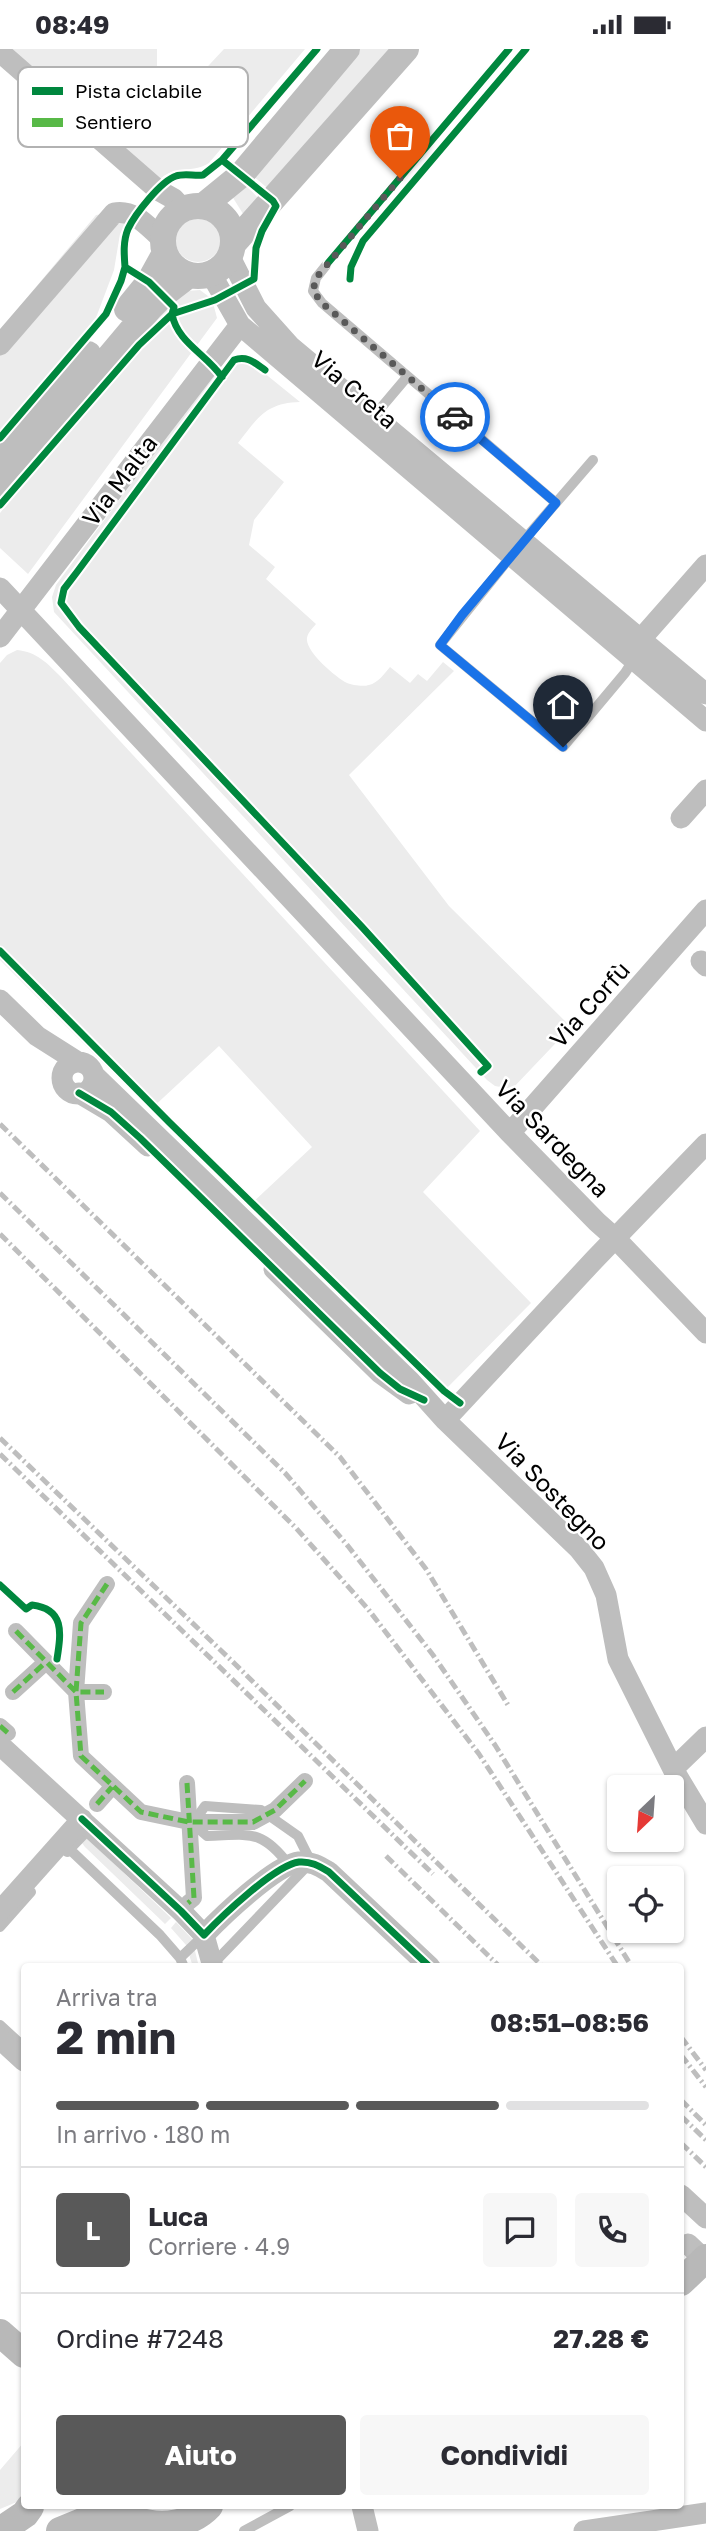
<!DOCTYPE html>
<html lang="it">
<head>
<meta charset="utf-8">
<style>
  :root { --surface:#fff; --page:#f7f7f7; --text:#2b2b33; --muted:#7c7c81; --line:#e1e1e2; --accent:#595959 }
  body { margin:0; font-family:"Golos Text",sans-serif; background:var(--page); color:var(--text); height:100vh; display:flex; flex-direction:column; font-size:26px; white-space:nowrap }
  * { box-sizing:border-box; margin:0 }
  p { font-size:23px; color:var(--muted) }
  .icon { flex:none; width:38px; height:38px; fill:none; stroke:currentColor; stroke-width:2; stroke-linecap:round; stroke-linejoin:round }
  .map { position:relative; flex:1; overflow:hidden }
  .panel { position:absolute; left:21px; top:1914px; width:663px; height:546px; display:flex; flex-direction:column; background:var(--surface); border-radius:7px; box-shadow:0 2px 5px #0004 }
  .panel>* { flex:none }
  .needle { width:46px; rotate:205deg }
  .controls { position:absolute; left:607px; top:1726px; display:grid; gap:14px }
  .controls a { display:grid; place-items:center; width:77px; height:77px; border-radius:7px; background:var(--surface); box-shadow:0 2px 5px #0004; font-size:35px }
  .pin { position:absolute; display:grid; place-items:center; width:60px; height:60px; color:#fff; margin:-72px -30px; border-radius:50% 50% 50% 0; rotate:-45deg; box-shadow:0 0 7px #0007 }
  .pin .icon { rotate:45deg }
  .courier { position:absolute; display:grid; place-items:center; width:70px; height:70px; margin:-35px; border:5px solid #1a73e8; border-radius:50%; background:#fff; color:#222; box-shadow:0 2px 9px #0007 }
  .head em { font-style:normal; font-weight:700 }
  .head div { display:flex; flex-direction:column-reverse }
  .head { display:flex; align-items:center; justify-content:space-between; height:119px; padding:0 35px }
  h1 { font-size:46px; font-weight:700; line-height:52px }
  .bar { display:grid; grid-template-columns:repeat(4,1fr); gap:10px 7px; align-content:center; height:84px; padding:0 35px }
  .bar i { height:9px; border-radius:5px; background:var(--line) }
  .bar .selected { background:var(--accent) }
  .bar p { grid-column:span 4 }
  .line { display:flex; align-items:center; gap:18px; padding:0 35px; border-top:2px solid var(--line) }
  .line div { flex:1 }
  .round { display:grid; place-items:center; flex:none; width:74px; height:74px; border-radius:7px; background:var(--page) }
  .cta { display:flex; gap:14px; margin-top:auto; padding:14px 35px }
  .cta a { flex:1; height:80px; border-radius:7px; background:var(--accent); color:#fff; font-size:28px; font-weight:700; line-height:80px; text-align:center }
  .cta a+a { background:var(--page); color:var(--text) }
  .status { display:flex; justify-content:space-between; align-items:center; height:49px; padding:0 35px; background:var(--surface); direction:ltr }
  .status svg { height:19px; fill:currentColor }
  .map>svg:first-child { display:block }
  .green { fill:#ececec }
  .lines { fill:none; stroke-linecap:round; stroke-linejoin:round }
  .service { stroke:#bebebe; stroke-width:10 }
  .pedestrian { stroke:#bebebe; stroke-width:16 }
  .minor { stroke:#bebebe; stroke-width:21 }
  .tertiary { stroke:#bebebe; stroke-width:26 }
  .secondary { stroke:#b8b8b8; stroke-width:28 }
  .rail { stroke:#bebebe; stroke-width:5; stroke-dasharray:10 3.5 2 3.5; stroke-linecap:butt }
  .quiet { stroke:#58b947; stroke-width:5; stroke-dasharray:10 5; stroke-linecap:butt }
  .cycleway-casing { stroke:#fff; stroke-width:11 }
  .cycleway { stroke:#00873e; stroke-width:7 }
  .done { stroke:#595959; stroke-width:7; stroke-dasharray:0 12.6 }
  .route { stroke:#1a73e8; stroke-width:9 }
  .labels { text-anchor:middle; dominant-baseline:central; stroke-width:5; stroke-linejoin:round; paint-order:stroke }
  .street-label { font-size:24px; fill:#000; stroke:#fff }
  .key { fill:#fff; stroke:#b2b2b2; stroke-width:2 }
  .key-label { font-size:19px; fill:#000 }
</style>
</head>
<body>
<div class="status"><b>08:49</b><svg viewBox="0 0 49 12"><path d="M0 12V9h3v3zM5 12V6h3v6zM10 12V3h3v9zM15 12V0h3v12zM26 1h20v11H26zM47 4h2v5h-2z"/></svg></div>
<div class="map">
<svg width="706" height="2482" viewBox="0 0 706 2482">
  <rect width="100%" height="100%" fill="#fff"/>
  <!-- green -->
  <path class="green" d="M7,0H157V22L149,44L168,60L224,0H305L209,114C190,126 176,114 158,132Z
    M360,0H393L272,143L253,127Z
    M242,132L259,150L245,168L230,144Z
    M110,164L128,170L120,185L114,221L94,274L0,383V281L96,166Z
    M175 190a23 23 0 1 1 46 0a23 23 0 1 1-46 0Z
    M200,241L212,250L217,269L28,525L0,499V464L163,263L187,242Z
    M238,313L253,315L300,353C265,354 258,369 238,394L284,433L254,471L249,496L275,518L266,530L316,575C313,579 308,583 307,589C305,602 335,628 347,634C352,636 363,638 369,636C378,634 384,625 390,618L410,634L418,625L427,632L443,613L454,622L349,726L449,857L571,978L512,1040L495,1037L487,1031L54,563L52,548L56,536L213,325L222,332Z
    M17,601C37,603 47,614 60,627L480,1082L423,1143L531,1254L444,1342L252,1154L312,1098L219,997L150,1061L0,911V614L7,606Z
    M86,1788L171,1869L165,1875L85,1798L82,1794Z
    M176,1873L192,1890L199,1918H193L186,1896L171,1879Z
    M24,2393V2450L0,2460V2421Z"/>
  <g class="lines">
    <!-- service -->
    <path class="service" d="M509,0L328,214L316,229L313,242L322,254L556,454
      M374,367L407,328
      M524,491L593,411
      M512,506L440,596L563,698L625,624L634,610
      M62,1793L160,1886L180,1909L184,1918
      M67,1803L91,1778
      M0,1878L31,1843
      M180,1909L204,1886
      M213,1915L311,1813L298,1787L261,1761L205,1757L200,1764V1781L207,1787C249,1786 261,1779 289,1816
      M0,1976L24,1998
      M244,2482L290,2457"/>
    <!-- pedestrian -->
    <path class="pedestrian" d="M107,1535L81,1574L76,1643L81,1707L141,1763L189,1773H253L275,1761L305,1732
      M16,1582L76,1643H104
      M13,1643L46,1613
      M0,1677L8,1684
      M187,1734L194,1849L188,1854
      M97,1755L112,1738"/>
    <!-- minor -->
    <path class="minor" d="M0,3L158,141L174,150L183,160
      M230,208L256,259L290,297L706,645
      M211,225L240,276L706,672
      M0,296L114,164C135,160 148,178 163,191
      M0,539L510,1084L597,1173L615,1189L706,1284
      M0,588L240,276
      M636,604L640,591L706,516
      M681,769L706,741
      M701,912L706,917
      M0,951L37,987L78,1013
      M62 1029a16 16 0 1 1 32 0a16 16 0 1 1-32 0Z
      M94,1026L410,1332L445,1371L579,1500L594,1519L606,1546L618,1610L673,1720L706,1775
      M79,1044L111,1063L148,1097
      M510,1084L706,861
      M274,1220L380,1324L409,1345
      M445,1371L595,1210L706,1095
      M0,1696L181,1862L204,1886L213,1918
      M673,1720L706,1688
      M0,1862L82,1770
      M204,1886C221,1868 275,1816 299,1813C311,1812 319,1817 329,1823L430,1918
      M0,1990L24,2012
      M681,2146L706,2169
      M688,2195L704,2210
      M362,2457L368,2482
      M584,2482L706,2464"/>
    <!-- tertiary -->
    <path class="tertiary" d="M203,157L241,126L347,0
      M163 192a35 35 0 1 1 70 0a35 35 0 1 1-70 0Z
      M233,195L406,0
      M127,260L149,233L165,204
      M0,408L88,305
      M0,438L151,258L163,246L189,226"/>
    <!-- secondary -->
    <path class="secondary" d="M681,2233L706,2209
      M0,2284L24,2305
      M115,2457C138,2482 186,2482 209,2457
      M0,2482L25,2465L30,2458
      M60,2482L87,2471L133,2472"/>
    <!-- rail -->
    <path class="rail" d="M0,1075L340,1408L426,1520L508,1656
      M0,1144L285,1424L348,1497L433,1606L495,1696L632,1918
      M0,1185L296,1479L368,1560L479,1705L618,1918
      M0,1389L235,1615L543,1918
      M0,1405L433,1825
      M386,1807L500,1918
      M681,1988L706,2021
      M681,2006L706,2038
      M681,2051L706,2076
      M681,2067L706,2091
      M681,2094L706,2118"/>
    <!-- quiet -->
    <path class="quiet" d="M107,1535L81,1574L76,1643L81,1707L141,1763L189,1773H253L275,1761L305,1732
      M16,1582L76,1643H104
      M13,1643L46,1613
      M0,1677L8,1684
      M187,1734L194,1849L188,1854
      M97,1755L112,1738"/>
    <!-- cycleway casing -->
    <g class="cycleway-casing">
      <path id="cycleway" d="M222,111L317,0
        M328,214L509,0
        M350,230L351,218L363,192L526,0
        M265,321C255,314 247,306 234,311L77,523L64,540L61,554L79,578L362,878L488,1017L481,1023
        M0,389L106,265L121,232L125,218
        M0,456L139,296L172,265L174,258L149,233L125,218C124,205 123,192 128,180C135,165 161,132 176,127C184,124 194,127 203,126L222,111L273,152L276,157L262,182L256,199L254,230L215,251L172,265C177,293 206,305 222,328
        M0,902L169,1073L444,1342L460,1354
        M79,1044L111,1063L140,1089L380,1324L400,1340L424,1351
        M0,1536L26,1560L32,1556C65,1560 61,1584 57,1610
        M82,1770L181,1862L204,1886C221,1868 275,1816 299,1813C311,1812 319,1817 329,1823L430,1918"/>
    </g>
    <!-- cycleway -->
    <use href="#cycleway" class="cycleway"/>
  </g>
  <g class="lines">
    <!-- done -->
    <path class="done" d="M400,129L316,229L313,242L322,254L455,368"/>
    <!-- route -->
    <path class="route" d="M455,368L556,454L462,566L440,596L563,698"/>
  </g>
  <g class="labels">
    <!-- street labels -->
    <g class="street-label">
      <text transform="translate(355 340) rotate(41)">Via Creta</text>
      <text transform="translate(119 431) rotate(-53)">Via Malta</text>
      <text transform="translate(589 955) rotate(-48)">Via Corfù</text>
      <text transform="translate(553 1089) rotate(46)">Via Sardegna</text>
      <text transform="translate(553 1442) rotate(46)">Via Sostegno</text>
    </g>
  </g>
  <!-- legend -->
  <rect x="18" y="18" width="230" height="80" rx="10" class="key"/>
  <rect x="32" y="38" width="31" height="8" fill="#00873e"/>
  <rect x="32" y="69" width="31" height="9" fill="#58b947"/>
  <g class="key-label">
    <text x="75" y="49">Pista ciclabile</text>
    <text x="75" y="80">Sentiero</text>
  </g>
</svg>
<div class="controls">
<a><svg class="needle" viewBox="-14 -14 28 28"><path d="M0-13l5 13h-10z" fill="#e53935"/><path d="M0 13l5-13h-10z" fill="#7c7c81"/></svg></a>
<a><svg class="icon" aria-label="locate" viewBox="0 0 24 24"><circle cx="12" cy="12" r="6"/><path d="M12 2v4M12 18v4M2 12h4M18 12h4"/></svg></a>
</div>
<div class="pin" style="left:400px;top:129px;background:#ea580c"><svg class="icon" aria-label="bag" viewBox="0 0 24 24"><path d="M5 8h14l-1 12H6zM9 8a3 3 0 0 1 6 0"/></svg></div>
<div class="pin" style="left:563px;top:698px;background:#1f2937"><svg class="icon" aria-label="home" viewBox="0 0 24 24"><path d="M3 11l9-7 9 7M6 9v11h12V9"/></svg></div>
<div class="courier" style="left:455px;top:368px"><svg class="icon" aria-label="car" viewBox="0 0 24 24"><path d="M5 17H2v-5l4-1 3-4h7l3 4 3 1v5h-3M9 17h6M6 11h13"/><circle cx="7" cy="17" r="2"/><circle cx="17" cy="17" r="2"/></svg></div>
<section class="panel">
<div class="head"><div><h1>2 min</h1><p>Arriva tra</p></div><em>08:51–08:56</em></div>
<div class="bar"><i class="selected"></i><i class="selected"></i><i class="selected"></i><i></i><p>In arrivo · 180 m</p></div>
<div class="line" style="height:126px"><b class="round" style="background:var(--accent);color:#fff">L</b><div><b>Luca</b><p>Corriere · 4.9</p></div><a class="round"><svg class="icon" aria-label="chat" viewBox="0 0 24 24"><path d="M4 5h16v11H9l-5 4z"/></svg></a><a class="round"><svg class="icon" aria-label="phone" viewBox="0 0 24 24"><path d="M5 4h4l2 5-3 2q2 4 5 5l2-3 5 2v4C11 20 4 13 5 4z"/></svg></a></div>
<div class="line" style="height:91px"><div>Ordine #7248</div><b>27.28 €</b></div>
<div class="cta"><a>Aiuto</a><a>Condividi</a></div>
</section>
</div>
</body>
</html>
